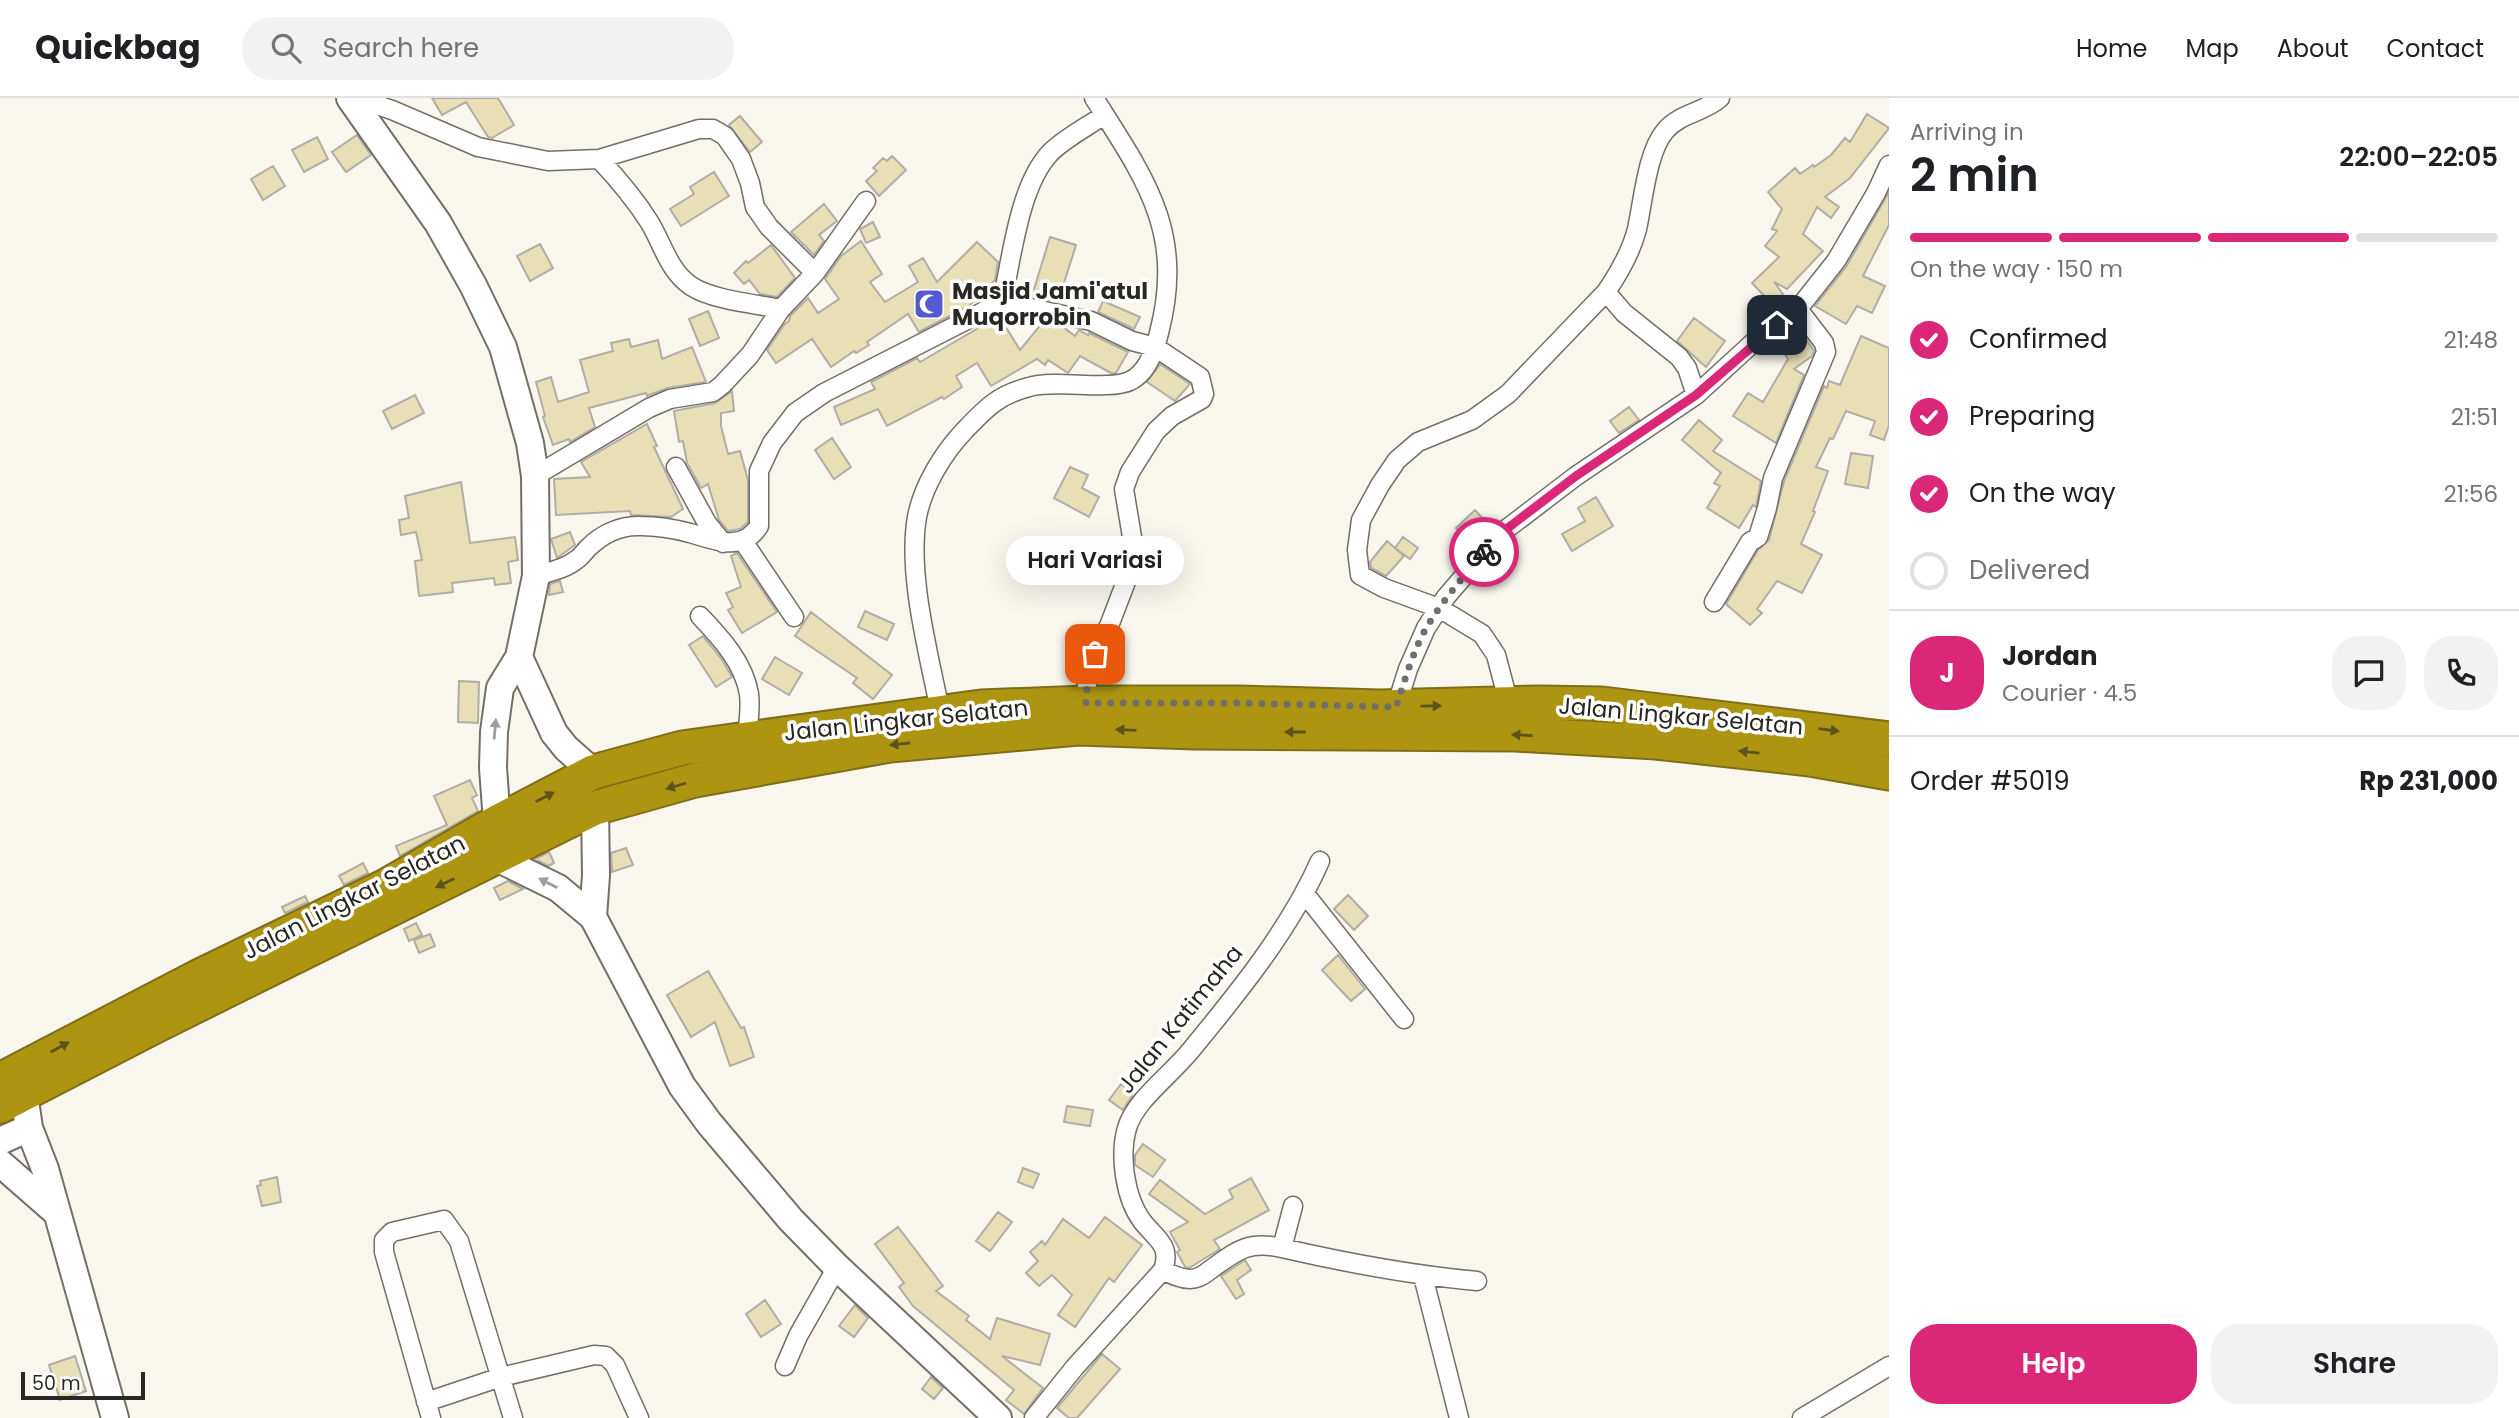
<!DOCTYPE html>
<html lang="en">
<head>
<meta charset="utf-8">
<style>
  :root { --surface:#fff; --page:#f2f2f2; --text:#202124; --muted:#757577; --line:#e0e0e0; --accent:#db2777 }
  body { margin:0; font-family:Poppins,sans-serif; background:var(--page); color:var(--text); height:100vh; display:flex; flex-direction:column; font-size:26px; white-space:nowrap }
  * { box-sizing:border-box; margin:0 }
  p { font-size:23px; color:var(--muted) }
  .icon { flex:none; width:38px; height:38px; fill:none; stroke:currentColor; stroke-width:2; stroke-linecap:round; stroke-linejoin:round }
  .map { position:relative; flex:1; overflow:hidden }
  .drawer { display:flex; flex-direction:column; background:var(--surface); width:630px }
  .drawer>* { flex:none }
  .scale { position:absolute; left:21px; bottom:18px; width:124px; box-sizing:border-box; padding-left:7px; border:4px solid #282724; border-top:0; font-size:19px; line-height:24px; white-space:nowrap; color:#282724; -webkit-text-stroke:5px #fff; paint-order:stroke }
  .pin { position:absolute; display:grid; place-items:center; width:60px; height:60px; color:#fff; margin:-30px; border-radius:14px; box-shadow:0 4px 10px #0006 }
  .courier { position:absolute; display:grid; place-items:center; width:70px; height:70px; margin:-35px; border:5px solid #db2777; border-radius:50%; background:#fff; color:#222; box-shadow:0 2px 9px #0007 }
  .bubble { position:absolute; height:49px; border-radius:24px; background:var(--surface); box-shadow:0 7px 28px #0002; font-size:23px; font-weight:600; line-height:49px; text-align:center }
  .head em { font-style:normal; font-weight:600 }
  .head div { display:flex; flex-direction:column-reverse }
  .head { display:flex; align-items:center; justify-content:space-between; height:119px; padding:0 21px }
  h1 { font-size:46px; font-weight:600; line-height:52px }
  .bar { display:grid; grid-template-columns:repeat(4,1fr); gap:10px 7px; align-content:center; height:84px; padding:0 21px }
  .bar i { height:9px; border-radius:5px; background:var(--line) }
  .bar .active { background:var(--accent) }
  .bar p { grid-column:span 4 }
  .line { display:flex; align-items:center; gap:18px; padding:0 21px; border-top:2px solid var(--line) }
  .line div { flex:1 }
  .round { display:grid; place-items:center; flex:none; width:74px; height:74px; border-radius:28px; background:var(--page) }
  ol { padding:0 21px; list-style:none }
  li { display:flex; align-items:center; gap:21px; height:77px }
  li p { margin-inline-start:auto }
  li .icon { padding:7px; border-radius:50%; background:var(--accent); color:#fff; stroke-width:4 }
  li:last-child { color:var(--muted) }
  li i { width:38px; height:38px; border:4px solid var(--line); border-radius:50% }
  .action { display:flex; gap:14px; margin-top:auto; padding:14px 21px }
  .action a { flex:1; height:80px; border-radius:28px; background:var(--accent); color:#fff; font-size:28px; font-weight:600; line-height:80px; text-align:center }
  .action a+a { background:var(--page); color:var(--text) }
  header { display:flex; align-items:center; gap:42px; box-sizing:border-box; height:98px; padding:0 35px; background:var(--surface); border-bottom:2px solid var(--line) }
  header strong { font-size:33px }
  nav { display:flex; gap:38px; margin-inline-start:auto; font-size:24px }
  .search { width:490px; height:63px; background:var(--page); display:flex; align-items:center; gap:18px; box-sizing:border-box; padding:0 24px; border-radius:28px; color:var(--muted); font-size:26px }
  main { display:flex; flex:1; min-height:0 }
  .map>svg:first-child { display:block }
  .building { fill:#e8dfb7; stroke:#afada5; stroke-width:2 }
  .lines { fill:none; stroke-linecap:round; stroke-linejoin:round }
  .street-casing { stroke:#716f67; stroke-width:21 }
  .secondary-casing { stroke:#716f67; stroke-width:30 }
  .highway-casing { stroke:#7e6e18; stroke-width:37 }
  .street { stroke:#fff; stroke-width:18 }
  .secondary { stroke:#fff; stroke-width:26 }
  .highway { stroke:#ad9511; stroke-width:33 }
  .oneway { fill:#5d531c }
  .oneway2 { fill:#9e9e9c }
  .done { stroke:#716f6a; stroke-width:7; stroke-dasharray:0 12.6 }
  .route { stroke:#db2777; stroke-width:9 }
  .labels { text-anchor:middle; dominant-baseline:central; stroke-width:7; stroke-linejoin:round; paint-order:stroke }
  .poi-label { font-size:23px; font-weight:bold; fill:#282724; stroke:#fff; text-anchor:start }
  .street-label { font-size:23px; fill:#282724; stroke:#fff }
</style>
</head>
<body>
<header>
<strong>Quickbag</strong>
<div class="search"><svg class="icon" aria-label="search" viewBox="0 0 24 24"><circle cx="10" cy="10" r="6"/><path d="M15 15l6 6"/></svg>Search here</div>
<nav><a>Home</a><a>Map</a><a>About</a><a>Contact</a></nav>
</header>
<main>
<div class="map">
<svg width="1889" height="1320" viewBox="0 0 1889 1320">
  <rect width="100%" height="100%" fill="#f8f6ed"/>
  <!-- building -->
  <path class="building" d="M432,0H498L514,27L492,40L488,39L466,4L442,17Z
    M1867,16L1889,30L1850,80L1825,99L1839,109L1831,120L1817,109L1803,136L1823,153L1787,191L1774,184L1783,196L1772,206L1752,185L1779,159L1765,148L1777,133L1772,131L1782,111L1768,94L1795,70L1800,76L1813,67L1814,69L1831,57L1845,40L1850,44Z
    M740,18L762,44L750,54L729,27Z
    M357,37L371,57L346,74L332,54Z
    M317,39L328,61L304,74L292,52Z
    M892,58L906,72L879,98L866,83L877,73L873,70L883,60L887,63Z
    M273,68L285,88L263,102L251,81Z
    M714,74L729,98L681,128L670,111L694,96L690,89Z
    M1889,94V127L1863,178L1885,188L1872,215L1857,208L1846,226L1815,208L1846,169Z
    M824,106L837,123L819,137L824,143L814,157L791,134Z
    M873,124L880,139L866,145L860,131Z
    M1050,139L1076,147L1058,204L1032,198Z
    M861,143L882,176L870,184L885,204L918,184L909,168L923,160L937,184L977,144L998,164L995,182L969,208L919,234L908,216L867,244L869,247L856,255L854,253L831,269L812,241L776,265L767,252L784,227L789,223L790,218L808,200L818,215L839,201L825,181L841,158Z
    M540,146L553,170L530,183L517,158Z
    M771,147L795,180L777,199L760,196L749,182L744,186L734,175L746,163L748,165Z
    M1103,203L1140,219L1134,231L1098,214Z
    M708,213L719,240L700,248L689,221Z
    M999,218L1020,252L1043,224L1063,229L1075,238L1079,232L1088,237L1089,235L1128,254L1116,275H1111L1080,258L1068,275L1048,262L1045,267L1037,261L991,288L977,265L956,278L962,289L944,301L942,299L887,328L878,311L841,327L834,309L875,291L871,284L917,260L920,264Z
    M1694,220L1725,243L1706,269L1677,243Z
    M1796,227L1814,253L1812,258L1794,271L1804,277L1776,345L1733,318L1748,295L1763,304L1788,261L1775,242Z
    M1861,238L1889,250V327L1884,342L1870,337L1875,323L1846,313L1833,341L1830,340L1816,369L1828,373L1813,413L1815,414L1801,446L1822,457L1802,495L1777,483L1757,511L1762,515L1750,527L1726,506L1758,452L1769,442L1784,383L1824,288L1827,290L1829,283L1840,287Z
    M629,241L631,249L658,242L662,261L692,249L706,284L668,290L649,297L647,298L646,295L589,310L595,329L570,344L569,341L553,347L543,319L545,318L536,284L551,279L558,304L589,294L580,262L613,253L611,245Z
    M1160,266L1190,286L1175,303L1147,284Z
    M732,293L734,313L721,315V328L728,356L740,353L748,382V424L740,431L728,433L719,422L708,386L701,390L687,365L683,343L679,344L674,313L715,305Z
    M415,297L424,315L392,331L383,313Z
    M1629,309L1639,322L1619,335L1610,323Z
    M1699,322L1722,342L1713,353L1761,383L1756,409L1753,407L1739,430L1707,410L1720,388L1714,385L1721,375L1682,342Z
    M647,326L657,348L654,349L683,411L671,419L631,417L630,413L556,417L554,381L590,379L581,364Z
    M832,340L851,369L834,381L815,352Z
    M1851,355L1873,358L1868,390L1845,386Z
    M1070,369L1088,377L1082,390L1099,399L1089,419L1054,400Z
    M461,384L470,445L515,439L518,462L508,464L511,485L495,487L494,480L452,485L453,494L419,498L415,463L422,462L416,434L401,437L399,422L409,420L405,398Z
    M1596,399L1613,428L1572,453L1562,436L1585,423L1578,410Z
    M1475,412L1486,424L1468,442L1456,430Z
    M570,434L575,447L557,460L551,441Z
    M1403,439L1418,450L1410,461L1395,450Z
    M1387,443L1404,458L1386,478L1371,470L1370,464Z
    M737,455L777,514L742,535L728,512L733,509L726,495L741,489L731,458Z
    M560,483L563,494L549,497L550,486Z
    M865,513L894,526L887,542L858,529Z
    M811,514L892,577L873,601L853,585L857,580L795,538Z
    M703,538L721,560L732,579L716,589L689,547Z
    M775,559L802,575L789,597L762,581Z
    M459,583L479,584L478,625L458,624Z
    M470,682L477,697L472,700L478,713L400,758L396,748L447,727L434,698Z
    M626,750L633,767L612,774L611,755Z
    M549,754L554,765L548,768L535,761Z
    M363,765L368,775L344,787L339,778Z
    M508,783L523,791L500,802L494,790Z
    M1348,797L1368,818L1354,832L1334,811Z
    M305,798L308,804L285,815L282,809Z
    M416,825L422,837L409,843L404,831Z
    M430,836L435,848L419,855L414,842Z
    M1338,857L1365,891L1351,903L1322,872Z
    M708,873L741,930L744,929L754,959L730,968L715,924L691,939L667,897Z
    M1121,986L1134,995L1123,1012L1109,1002Z
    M1067,1008L1093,1012L1090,1028L1064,1024Z
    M1143,1046L1165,1062L1153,1079L1135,1067V1057Z
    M1023,1070L1039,1076L1033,1090L1018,1084Z
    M277,1079L281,1104L262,1108L257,1088L261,1087L260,1083Z
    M1251,1080L1269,1112L1214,1142L1220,1151L1189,1170L1185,1169L1177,1154L1180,1152L1170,1134L1188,1124L1149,1096L1160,1082L1205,1116L1233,1100L1229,1092Z
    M998,1114L1012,1124L990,1153L976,1143Z
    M1105,1119L1142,1147L1114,1184L1109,1180L1075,1229L1058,1217L1072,1197L1052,1177L1039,1188L1026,1175L1038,1163L1030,1154L1042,1143L1045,1147L1063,1121L1089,1140Z
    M898,1129L943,1188L936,1193L969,1218L966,1222L990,1241L997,1220L1050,1236L1040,1267L1002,1258L1043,1290L1024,1316L1006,1302L1014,1292L913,1208L899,1189L904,1185L875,1146Z
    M1245,1162L1251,1172L1237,1182L1244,1196L1236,1201L1221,1178Z
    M765,1202L781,1226L761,1239L746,1216Z
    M855,1207L868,1220L854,1239L839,1228Z
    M1102,1256L1120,1271L1077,1320H1069L1057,1310Z
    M75,1258L86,1293L60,1302L49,1267Z
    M931,1279L943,1290L934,1301L922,1291Z"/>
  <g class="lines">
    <!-- street casing -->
    <g class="street-casing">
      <path id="street" d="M356,0L392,12L478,49L548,63L599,61L699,31H713L725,38L741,61L750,85L755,109L769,129L815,175
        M599,61C618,81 635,101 650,125C663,147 669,173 691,188C712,202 756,206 781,211
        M1002,204C1012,159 1019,88 1050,55C1065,40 1087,29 1104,17
        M1696,297L1687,270L1679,259L1624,215L1606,194C1619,175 1631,155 1637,131C1643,104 1647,54 1665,33C1680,15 1703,15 1720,0
        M676,369L707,425L723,445
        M535,378L649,310L670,301L713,294L722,287L750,257L781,211L815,175L866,103
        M743,443L794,519
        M536,478C549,474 565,471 576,462C581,459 584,454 588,450C602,436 621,427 641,428C657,428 675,431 690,435C714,442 742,455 759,428V373L772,345L795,315L824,295L1002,204L1091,223L1132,243L1155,249L1200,279L1204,296L1202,301L1172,318L1156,333L1130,374L1124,391L1133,445L1132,468L1109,528L1088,568L1086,605
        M1714,504L1750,444L1758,439L1767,410L1773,380L1826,254L1824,245L1798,211L1836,163L1876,95L1889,67
        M700,518C721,540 744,565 749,596C751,610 748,626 747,641
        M1509,606L1496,557L1482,536L1439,510L1384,490L1360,477L1357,452L1361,422L1380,387L1397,362L1418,344L1472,322L1508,296L1606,194
        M1396,609L1408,571L1426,530L1446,499L1500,436L1576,378L1696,297L1755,243L1798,211
        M940,613C929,556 907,477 917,419C923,388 943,355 965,332C986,310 998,297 1029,289C1057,281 1107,293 1130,283C1147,275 1155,252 1159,235C1185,134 1146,82 1094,0
        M1305,796L1404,921
        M1282,1150C1347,1165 1411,1177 1477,1183
        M1163,1172C1171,1176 1180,1181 1190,1181C1198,1181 1204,1177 1210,1172C1236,1153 1248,1142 1282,1150L1293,1108
        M1423,1178L1459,1320
        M785,1268L798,1238L837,1169
        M426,1304L501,1279L594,1257L606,1258L615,1267L639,1320
        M431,1320L384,1154V1142L392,1134L444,1122L459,1143L513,1320
        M1034,1320L1075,1269L1163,1172C1172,1147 1156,1141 1142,1123C1125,1100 1119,1058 1127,1030C1135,1002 1172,976 1191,952C1238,895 1290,831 1320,763
        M1802,1320L1889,1268"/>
    </g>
    <!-- secondary casing -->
    <g class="secondary-casing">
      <path id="secondary" d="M350,0L438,125L473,187L503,249L530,345L535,378L536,478L519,559L500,590L494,634L493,670L497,724
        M519,559L554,635L566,650L593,674
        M595,710L596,777L593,819L682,988L709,1025L791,1122L837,1169L998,1320
        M497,760L558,790L593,819
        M24,996L29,1030L45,1071L115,1320
        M0,1043L29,1030
        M0,1065L56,1114"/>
    </g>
    <!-- highway casing -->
    <g class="highway-casing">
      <path id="highway" d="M0,982L200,878L384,789L497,724L593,674L682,650L981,609L1086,605H1240L1379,609L1539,605L1602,606L1889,641
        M0,1008L157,927L595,710L695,682L890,647L1078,630L1195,634L1515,636L1656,644L1810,661L1889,675"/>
    </g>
    <!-- street -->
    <use href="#street" class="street"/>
    <!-- secondary -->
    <use href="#secondary" class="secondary"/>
    <!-- highway -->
    <use href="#highway" class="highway"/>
  </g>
  <!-- one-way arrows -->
  <defs><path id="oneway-solid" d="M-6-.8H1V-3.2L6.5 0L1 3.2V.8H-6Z" transform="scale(1.75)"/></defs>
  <g class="oneway">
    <use href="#oneway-solid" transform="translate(1431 608) rotate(-1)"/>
    <use href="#oneway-solid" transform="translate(1126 632) rotate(-178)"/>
    <use href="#oneway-solid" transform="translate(1829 632) rotate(8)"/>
    <use href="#oneway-solid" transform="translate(1295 634) rotate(-180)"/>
    <use href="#oneway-solid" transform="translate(1522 637) rotate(-177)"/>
    <use href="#oneway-solid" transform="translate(900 646) rotate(174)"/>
    <use href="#oneway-solid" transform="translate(1749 654) rotate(-174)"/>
    <use href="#oneway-solid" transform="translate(676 688) rotate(164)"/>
    <use href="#oneway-solid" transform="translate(545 699) rotate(-27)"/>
    <use href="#oneway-solid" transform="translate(445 785) rotate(154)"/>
    <use href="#oneway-solid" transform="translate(60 949) rotate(-29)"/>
  </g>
  <g class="oneway2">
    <use href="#oneway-solid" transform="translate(495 631) rotate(-85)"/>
    <use href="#oneway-solid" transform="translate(548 785) rotate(-153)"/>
  </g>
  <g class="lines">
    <!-- done -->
    <path class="done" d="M1095,556L1088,568L1086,605H1240L1396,609C1405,582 1413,552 1428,527C1444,501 1464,478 1484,454"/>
    <!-- route -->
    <path class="route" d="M1484,454L1500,436L1576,378L1696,297L1777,227"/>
  </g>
  <!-- icons -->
  <defs>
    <g id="mosque-square" transform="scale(1.575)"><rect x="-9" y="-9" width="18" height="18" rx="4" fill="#565ad1" stroke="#fff"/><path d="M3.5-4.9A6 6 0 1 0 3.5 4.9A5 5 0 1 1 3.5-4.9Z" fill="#fff"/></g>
  </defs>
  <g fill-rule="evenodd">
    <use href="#mosque-square" x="929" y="206"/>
  </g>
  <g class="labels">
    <!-- poi labels -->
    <g class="poi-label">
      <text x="952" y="193">Masjid Jami'atul<tspan x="952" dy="26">Muqorrobin</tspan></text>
    </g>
    <!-- street labels -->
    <g class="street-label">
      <text transform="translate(1681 618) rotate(5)">Jalan Lingkar Selatan</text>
      <text transform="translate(906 622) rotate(-6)">Jalan Lingkar Selatan</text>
      <text transform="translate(354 799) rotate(-27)">Jalan Lingkar Selatan</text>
      <text transform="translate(1180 921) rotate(-51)">Jalan Katimaha</text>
    </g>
  </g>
</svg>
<div class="scale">50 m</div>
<div class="pin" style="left:1095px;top:556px;background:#ea580c"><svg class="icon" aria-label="bag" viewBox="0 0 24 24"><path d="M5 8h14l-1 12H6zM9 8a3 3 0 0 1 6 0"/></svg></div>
<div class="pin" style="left:1777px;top:227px;background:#1f2937"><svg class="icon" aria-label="home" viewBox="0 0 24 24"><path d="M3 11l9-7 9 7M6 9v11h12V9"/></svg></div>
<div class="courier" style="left:1484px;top:454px"><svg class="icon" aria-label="bike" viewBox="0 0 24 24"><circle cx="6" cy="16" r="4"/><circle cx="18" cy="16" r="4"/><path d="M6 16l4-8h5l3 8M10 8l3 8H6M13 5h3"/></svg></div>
<div class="bubble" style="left:1006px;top:438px;width:178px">Hari Variasi</div>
</div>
<section class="drawer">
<div class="head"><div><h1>2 min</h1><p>Arriving in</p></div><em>22:00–22:05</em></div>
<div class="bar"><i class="active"></i><i class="active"></i><i class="active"></i><i></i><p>On the way · 150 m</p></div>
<ol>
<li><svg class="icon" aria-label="check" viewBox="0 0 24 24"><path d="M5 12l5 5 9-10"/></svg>Confirmed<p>21:48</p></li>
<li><svg class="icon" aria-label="check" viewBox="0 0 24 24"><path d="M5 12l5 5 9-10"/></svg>Preparing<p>21:51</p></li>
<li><svg class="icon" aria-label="check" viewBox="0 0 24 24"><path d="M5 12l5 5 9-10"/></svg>On the way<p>21:56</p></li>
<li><i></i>Delivered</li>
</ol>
<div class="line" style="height:126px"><b class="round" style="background:var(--accent);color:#fff">J</b><div><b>Jordan</b><p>Courier · 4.5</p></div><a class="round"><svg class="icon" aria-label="chat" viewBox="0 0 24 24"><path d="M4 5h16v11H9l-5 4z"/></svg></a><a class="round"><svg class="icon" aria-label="phone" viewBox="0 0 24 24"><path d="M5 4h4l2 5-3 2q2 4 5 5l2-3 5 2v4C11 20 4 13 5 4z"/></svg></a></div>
<div class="line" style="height:91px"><div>Order #5019</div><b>Rp 231,000</b></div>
<div class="action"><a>Help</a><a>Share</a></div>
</section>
</main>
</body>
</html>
